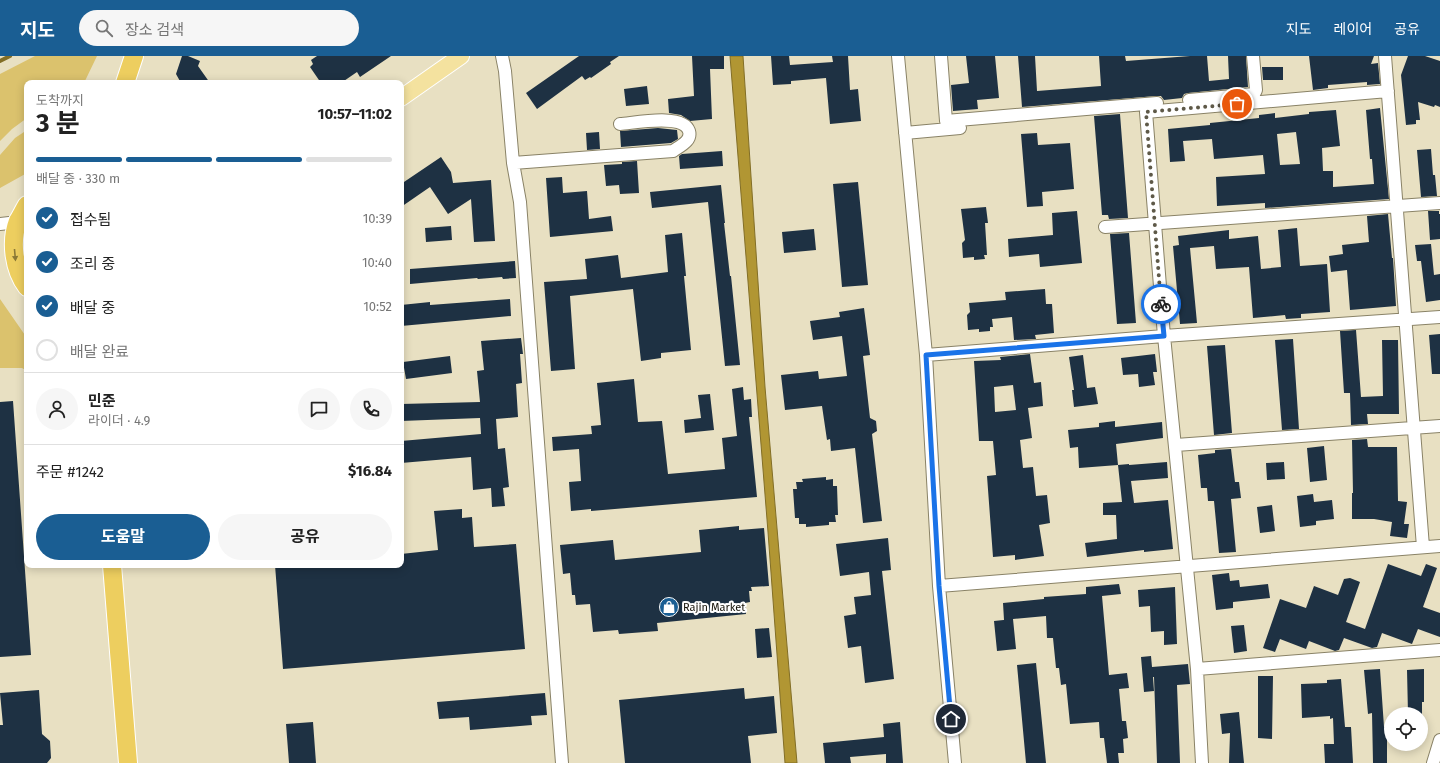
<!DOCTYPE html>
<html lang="ko">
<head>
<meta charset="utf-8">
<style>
  :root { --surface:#fff; --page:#f6f6f6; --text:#222; --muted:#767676; --line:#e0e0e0; --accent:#1a5e93 }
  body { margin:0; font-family:"Fira Sans","Noto Sans KR",sans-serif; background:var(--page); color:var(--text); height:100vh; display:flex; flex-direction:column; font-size:15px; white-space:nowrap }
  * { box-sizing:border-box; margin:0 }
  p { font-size:13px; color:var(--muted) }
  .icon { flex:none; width:22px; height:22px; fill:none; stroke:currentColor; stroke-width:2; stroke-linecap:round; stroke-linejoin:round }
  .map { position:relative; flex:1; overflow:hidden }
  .details { position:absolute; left:24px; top:24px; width:380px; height:488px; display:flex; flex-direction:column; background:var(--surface); border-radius:8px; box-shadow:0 2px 10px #0003 }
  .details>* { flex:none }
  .tools { position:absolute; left:1384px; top:651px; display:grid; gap:8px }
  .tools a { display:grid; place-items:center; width:44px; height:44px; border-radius:50%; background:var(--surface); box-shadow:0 2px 10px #0003; font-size:20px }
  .pin { position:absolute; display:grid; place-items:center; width:34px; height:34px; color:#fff; margin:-17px; border:2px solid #fff; border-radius:50%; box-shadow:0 1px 4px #0007 }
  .courier { position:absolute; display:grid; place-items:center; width:40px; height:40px; margin:-20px; border:3px solid #1a73e8; border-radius:50%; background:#fff; color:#222; box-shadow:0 1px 5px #0007 }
  .headline em { font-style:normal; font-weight:700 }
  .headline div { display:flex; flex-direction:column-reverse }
  .headline { display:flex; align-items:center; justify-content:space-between; height:68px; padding:0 12px }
  h1 { font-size:26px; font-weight:700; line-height:30px }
  .bar { display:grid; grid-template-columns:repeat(4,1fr); gap:6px 4px; align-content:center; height:48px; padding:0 12px }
  .bar i { height:5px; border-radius:3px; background:var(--line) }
  .bar .on { background:var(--accent) }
  .bar p { grid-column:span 4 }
  .line { display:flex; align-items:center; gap:10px; padding:0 12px; border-top:1px solid var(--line) }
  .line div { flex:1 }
  .round { display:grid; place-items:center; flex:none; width:42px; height:42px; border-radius:21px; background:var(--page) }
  ol { padding:0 12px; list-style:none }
  li { display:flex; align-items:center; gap:12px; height:44px }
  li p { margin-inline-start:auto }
  li .icon { padding:4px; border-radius:50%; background:var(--accent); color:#fff; stroke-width:4 }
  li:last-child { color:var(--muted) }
  li i { width:22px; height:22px; border:2px solid var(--line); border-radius:50% }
  .cta { display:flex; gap:8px; margin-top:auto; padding:8px 12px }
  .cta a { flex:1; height:46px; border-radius:24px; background:var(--accent); color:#fff; font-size:16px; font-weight:700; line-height:46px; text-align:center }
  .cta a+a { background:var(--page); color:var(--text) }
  header { display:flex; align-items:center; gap:24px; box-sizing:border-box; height:56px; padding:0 20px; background:var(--accent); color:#fff }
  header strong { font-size:19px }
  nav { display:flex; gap:22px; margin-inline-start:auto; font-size:14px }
  .search { width:280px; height:36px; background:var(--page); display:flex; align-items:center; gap:10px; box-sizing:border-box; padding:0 14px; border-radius:22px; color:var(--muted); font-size:15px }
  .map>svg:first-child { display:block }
  .green { fill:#dbc26d }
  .water { fill:#b19633; stroke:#826e26 }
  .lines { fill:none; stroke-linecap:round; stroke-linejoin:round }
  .stream { stroke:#826e26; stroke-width:4 }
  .building { fill:#1e3143; fill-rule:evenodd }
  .minor-casing { stroke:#898266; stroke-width:14 }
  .major-casing { stroke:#fff; stroke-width:18 }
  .highway-casing { stroke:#fff; stroke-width:20 }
  .minor { stroke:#fff; stroke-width:12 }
  .major { stroke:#f4e29f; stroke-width:16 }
  .highway { stroke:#edce5f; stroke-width:18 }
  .oneway { fill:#8b7937 }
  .done { stroke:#5e5948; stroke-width:4; stroke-dasharray:0 7.2 }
  .route { stroke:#1a73e8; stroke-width:5 }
  .labels { text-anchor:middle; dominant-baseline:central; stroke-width:4; stroke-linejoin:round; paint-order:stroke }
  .poi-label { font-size:11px; fill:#141107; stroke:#fff; text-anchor:start }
</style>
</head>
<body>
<header>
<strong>지도</strong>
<div class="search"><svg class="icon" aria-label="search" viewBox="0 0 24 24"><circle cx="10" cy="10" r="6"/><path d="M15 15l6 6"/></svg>장소 검색</div>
<nav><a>지도</a><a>레이어</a><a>공유</a></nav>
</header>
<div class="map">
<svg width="1440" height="707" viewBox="0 0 1440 707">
  <rect width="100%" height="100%" fill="#e8e0c2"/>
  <!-- green -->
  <path class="green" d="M35,0H97L84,27H27V62L12,73L0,85V18Z
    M27,74V117L0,132V99L15,82Z
    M0,243L27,282V315L22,312H0Z"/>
  <!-- water -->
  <path class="water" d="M730,0H743L765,331L797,707H785L768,476Z"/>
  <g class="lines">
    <!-- stream -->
    <path class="stream" d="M0,5L10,0"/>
  </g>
  <!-- building -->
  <path class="building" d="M182,0H188L200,5L198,10L210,27H181L176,18Z
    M317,0H391L360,21L357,16L341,27H321L310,11L313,8L311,4Z
    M579,0H619L610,6L611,8L591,22L590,21L585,24L582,20L537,53L526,37Z
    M692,0H724V13H710L712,63L690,65L681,59L669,57L668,43L694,40Z
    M771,0H789L790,9L833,6L832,0H848L850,34L858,33L861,65L830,68L826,22L791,25V28L773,29Z
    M966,0H995L999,42L977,44L978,53L953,55L951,29L969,27Z
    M1018,0H1035L1037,35L1101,30L1099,0H1125L1126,5L1190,0H1207L1209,25L1229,23L1228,0H1246L1248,31L1188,37L1184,38L1182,42L1164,44L1161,40H1156L1022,51Z
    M1309,0H1374L1371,8L1378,7L1380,28L1367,29V26L1328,29V32L1313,34Z
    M1408,0H1425L1440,5V51L1435,49L1434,51L1418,46L1420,64H1416V68L1406,69L1401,19Z
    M1262,11H1283V24H1263Z
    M647,30L649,48L626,50L624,33Z
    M1380,52L1389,143L1265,152V147L1217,150L1216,121L1265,118L1263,99L1214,103L1212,83L1183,85L1185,105L1170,106L1168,73L1210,69V67L1259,62V59L1275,57V62L1309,58V56L1336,54L1340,90L1322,92L1323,115H1333V131L1374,128L1372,103H1370L1366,54ZM1296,76L1300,108L1280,109L1277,78Z
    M1120,58L1128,162L1109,163L1108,159H1102L1094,60Z
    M658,72L677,74L678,83L671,87L621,91L620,75Z
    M599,76L600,93L587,94L586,77Z
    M1037,77L1038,89L1070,87L1074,133L1042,136L1043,150L1027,151L1021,78Z
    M1431,93L1433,119H1435L1437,140L1421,141L1417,94Z
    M722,95L723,110L680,113L679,100L682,98Z
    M441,101L451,116L453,127L491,124L495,185L474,186L471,143L448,158L430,131L401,151V128Z
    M637,105L639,137L620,138L619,129L606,130L604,109L622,108V106Z
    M562,121L563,137L587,135L589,163L611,160L613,175L550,181L546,122Z
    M858,126L868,229L842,231L833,128Z
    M721,129L725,167H724L730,220H731L740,309L725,310L708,146L652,152L650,136Z
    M986,151L988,167H985L987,199H984L985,203L974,204V201L963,202L962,187L965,184L961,153Z
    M1077,155L1082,207L1040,211L1039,198L1009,201L1008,183L1053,179L1052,157Z
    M1428,155H1439V158H1440V183L1430,184Z
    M1388,158L1392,202H1393L1396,250L1350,254L1347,214L1331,216L1329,200L1343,198L1342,189L1369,186L1367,160Z
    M451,170L452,184L426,186L425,172Z
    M1297,172L1300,210L1327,208L1330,256L1301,258V262L1286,263L1285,259L1253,262L1249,211L1216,213L1214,190L1190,192L1197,267L1180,268L1173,190L1179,189L1178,180L1229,174V183L1258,180L1261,213L1281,211L1278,174Z
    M814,173L816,194L784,197L782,176Z
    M682,177L686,220H684L691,294L661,297V302L641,305L633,233L570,240L575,313L551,315L544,226L587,223L585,203L618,199L621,222L668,216L665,179Z
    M1129,177L1136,267L1117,268L1110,178Z
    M1431,188L1434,219L1440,218V244L1426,246L1421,205H1417L1415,189Z
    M515,205L516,222L503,223L502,221L478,223L477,222L410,228V213Z
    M1045,233L1046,248H1052L1054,277L1035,279L1036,283L1014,284L1012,261L992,263L993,271H990V275L979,276V273L968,274L967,259L970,256L969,247L1006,244L1005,236Z
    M510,243L511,260L401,270V249L430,246V249Z
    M864,252L870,299L863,300L870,362L876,365L877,375L872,378L882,465L863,467L855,392L831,395L830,383L827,384L822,350L785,354L781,319L818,315L819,323L847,320L842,280L813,284L810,265L840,261L839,256Z
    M1356,274L1361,341L1383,340L1382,284H1398L1399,358H1367L1368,368L1351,369L1350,337H1344L1340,275Z
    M1440,278V318H1432L1429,279Z
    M521,282L523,298H520L522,327L516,328L518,361L496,363L498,393L505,392L509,431L503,432L505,450L492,451L491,432L473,434L471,401L401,407V385L481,378L480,362L401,365V348L480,346L477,315L484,314L481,285Z
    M1293,283L1299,373L1282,374L1275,284Z
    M1225,289L1232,377L1214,379L1207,290Z
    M1030,298L1034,327L1041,326L1043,350L1028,352L1032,382L1020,384L1023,412L1033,411L1036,440L1047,439L1050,467L1039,469L1044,500L1015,504V499L993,501L987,420L996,419L993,385H979L974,305L1001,304L1000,301ZM1013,329L1016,354L995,356L994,331Z
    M1155,298L1157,316H1153L1155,329L1139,331L1138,318L1123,319L1121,302Z
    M1083,299L1087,332L1095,331L1098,348L1074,351L1072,334H1074L1069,301Z
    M450,300L452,317L406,323L403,306Z
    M634,323L638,366L662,365L668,418L725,413L722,382L737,380L732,333L743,331L744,344L751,343L752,361H749L757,441L591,455V453L571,455L569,426L581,425L579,393L553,395L552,381L592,378L591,370L601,369L597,327Z
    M710,338L714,374L685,377L684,364L701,362L698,339Z
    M13,345L31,599L0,601V346Z
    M1115,365V371L1162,366L1163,382L1116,388L1118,409L1129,408V409L1167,406L1168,422L1131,425L1134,447L1168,444L1173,493L1144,496V494L1087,501L1085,487L1117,483L1116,459H1103V447L1122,446L1118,409L1079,412L1078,391L1070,392L1068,374L1099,371V367Z
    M1367,383L1368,391H1397L1398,445L1407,446L1404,468H1409L1407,482L1390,480L1392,466L1374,463H1352V437H1353L1352,384Z
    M1324,390L1327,424L1310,426L1307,392Z
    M1231,393L1235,426H1239L1241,442L1231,443L1236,496L1219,497L1214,445H1208L1207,432H1201L1198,399L1215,397V394Z
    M1284,406L1285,423L1267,424L1266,407Z
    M826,421V424L833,423V430H837L838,459H835L836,466H829V469L806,471V468H799V462H795L793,433H797L796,426H803L802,423Z
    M1313,438L1314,446L1332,444L1334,463L1316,465V469L1300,471L1297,440Z
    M1272,449L1275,475L1260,477L1257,451Z
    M462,453V462L472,461L474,491L516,488L525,593L283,613L275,509H401V498L438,494L434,455Z
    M739,470V474L764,472L769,530L751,531L752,535H749L750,546L745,547L746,558L657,567L658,575L619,578L618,574L593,576L590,548L576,549L575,539H572L570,517L563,518L560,489L613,484L615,504L701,496L699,474Z
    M888,482L891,514L882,515L894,623L865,627L861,590L848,592L844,560L856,558L854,541L871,539L869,516L840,520L836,488Z
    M1388,508L1421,520L1426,508L1437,512L1423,551L1440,557V581L1418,573L1412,588L1382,577L1377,591L1372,592L1344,582L1339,594L1335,595L1309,585L1306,593L1280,583L1275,596L1263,592L1280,543L1306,552L1314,530L1338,539L1344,523L1350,522L1360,526L1346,566L1365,573Z
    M1229,517L1230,525L1239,524L1240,531L1268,528L1270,542L1233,546V552L1216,554L1212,519Z
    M1119,528L1121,538L1102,540L1109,619L1127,617L1129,632L1119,633L1122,665H1126L1128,682L1123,683L1124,697H1118L1119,707H1107L1104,682H1100L1099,666L1070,668L1066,628L1061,629L1059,612H1056L1053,582H1047L1046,560L1013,563L1016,593L997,595L994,565L1013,563L1004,564L1003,547L1044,543V541L1086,538V531Z
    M1175,531L1177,588L1164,589V575L1151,576L1150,550L1139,551L1138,534Z
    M1244,569L1247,595L1234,597L1231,570Z
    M769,572L772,601L757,602L755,573Z
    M1151,600L1152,611L1188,608L1190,628L1177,629L1180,707H1157L1154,621H1153L1154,635L1144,636L1141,601Z
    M1036,607L1046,707H1026L1017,609Z
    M1380,613L1384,671H1387V707H1373L1372,657L1368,658L1364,614Z
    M1424,613V646H1422V658H1408L1407,614Z
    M1258,620H1273L1272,683L1258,682Z
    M1341,623L1345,671H1351L1353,707H1325L1324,688H1334L1333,662L1330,663V660L1302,662L1301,628L1327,627V624Z
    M744,632L745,643L774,640L777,677L748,680L751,707H625L619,644Z
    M39,634L42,678L50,685L51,702L47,707H0V669H3L0,637Z
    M545,637L547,659L531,660L532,669L470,674L469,661L439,663L437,646Z
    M1239,656L1244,707H1229L1230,677L1222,678L1220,658Z
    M313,666L316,707H289L286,668Z
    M900,666L903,707H886V698L850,701L851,707H825L823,687L884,681L883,668Z"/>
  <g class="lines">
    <!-- minor casing -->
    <g class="minor-casing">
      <path id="minor" d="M502,0L505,15L513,107L520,146L562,707
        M898,0L926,299L939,530L955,707
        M941,0L946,65L1157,47
        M1385,0L1423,491
        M1189,44L1254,38L1256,34L1253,0
        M905,77L960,72
        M513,107L673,95C680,90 692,85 689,75C683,57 635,67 620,68
        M0,168L18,166
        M1105,171L1440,147
        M926,299L1164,280L1440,261
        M1176,389L1440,370
        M939,530L1440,490
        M1197,613L1440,594
        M1202,707L1197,613L1164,280L1146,56L1388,35
        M1433,707L1440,684"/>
    </g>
    <!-- major casing -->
    <g class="major-casing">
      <path id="major" d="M401,42L461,0"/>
    </g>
    <!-- highway casing -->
    <g class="highway-casing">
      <path id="highway" d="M125,27L134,0
        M27,149C24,154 21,160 18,165C10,186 14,214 27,231
        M112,509L128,707"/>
    </g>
    <!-- minor -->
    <use href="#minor" class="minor"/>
    <!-- major -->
    <use href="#major" class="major"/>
    <!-- highway -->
    <use href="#highway" class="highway"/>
  </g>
  <!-- one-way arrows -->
  <defs><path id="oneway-solid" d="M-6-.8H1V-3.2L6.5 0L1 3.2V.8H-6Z"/></defs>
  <use class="oneway" href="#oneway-solid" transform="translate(15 199) rotate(85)"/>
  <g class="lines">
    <!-- done -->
    <path class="done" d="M1161,248L1146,56L1237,48"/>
    <!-- route -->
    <path class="route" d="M951,663L939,530L926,299L1164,280L1161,248"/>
  </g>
  <!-- icons -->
  <defs>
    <g id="shop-disc" transform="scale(1)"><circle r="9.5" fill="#1a5e93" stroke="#fff"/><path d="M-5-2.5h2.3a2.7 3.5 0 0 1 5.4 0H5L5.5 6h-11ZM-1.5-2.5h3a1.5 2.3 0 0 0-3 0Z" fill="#fff"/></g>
  </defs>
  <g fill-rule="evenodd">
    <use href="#shop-disc" x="669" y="551"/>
  </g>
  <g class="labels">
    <!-- poi labels -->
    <g class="poi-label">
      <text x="683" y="551">Rajin Market</text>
    </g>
  </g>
</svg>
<div class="tools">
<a><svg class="icon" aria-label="locate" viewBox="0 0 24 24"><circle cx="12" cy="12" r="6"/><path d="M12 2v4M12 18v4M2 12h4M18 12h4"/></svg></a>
</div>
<div class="pin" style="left:1237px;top:48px;background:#ea580c"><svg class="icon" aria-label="bag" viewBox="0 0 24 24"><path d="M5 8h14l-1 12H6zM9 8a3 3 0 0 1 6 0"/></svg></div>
<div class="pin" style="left:951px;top:663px;background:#1f2937"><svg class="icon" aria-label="home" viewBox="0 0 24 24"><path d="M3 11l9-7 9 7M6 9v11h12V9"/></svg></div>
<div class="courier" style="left:1161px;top:248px"><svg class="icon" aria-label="bike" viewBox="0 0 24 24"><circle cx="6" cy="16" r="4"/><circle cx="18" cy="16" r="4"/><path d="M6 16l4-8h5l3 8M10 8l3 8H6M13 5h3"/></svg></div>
<section class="details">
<div class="headline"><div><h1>3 분</h1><p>도착까지</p></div><em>10:57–11:02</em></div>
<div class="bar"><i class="on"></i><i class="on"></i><i class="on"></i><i></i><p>배달 중 · 330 m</p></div>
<ol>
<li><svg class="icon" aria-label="check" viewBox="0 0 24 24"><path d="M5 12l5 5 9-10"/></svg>접수됨<p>10:39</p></li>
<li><svg class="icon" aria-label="check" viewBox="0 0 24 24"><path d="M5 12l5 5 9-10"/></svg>조리 중<p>10:40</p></li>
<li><svg class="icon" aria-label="check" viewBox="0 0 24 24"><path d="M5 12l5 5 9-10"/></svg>배달 중<p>10:52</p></li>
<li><i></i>배달 완료</li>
</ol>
<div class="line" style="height:72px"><a class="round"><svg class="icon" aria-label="person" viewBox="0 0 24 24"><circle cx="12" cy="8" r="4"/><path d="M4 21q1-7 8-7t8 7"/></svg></a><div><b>민준</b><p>라이더 · 4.9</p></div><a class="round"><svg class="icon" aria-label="chat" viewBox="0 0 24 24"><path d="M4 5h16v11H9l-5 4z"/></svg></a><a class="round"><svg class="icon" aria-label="phone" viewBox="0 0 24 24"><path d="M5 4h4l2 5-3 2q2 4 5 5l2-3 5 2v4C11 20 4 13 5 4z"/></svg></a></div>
<div class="line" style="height:52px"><div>주문 #1242</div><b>$16.84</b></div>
<div class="cta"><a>도움말</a><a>공유</a></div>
</section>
</div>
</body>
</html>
